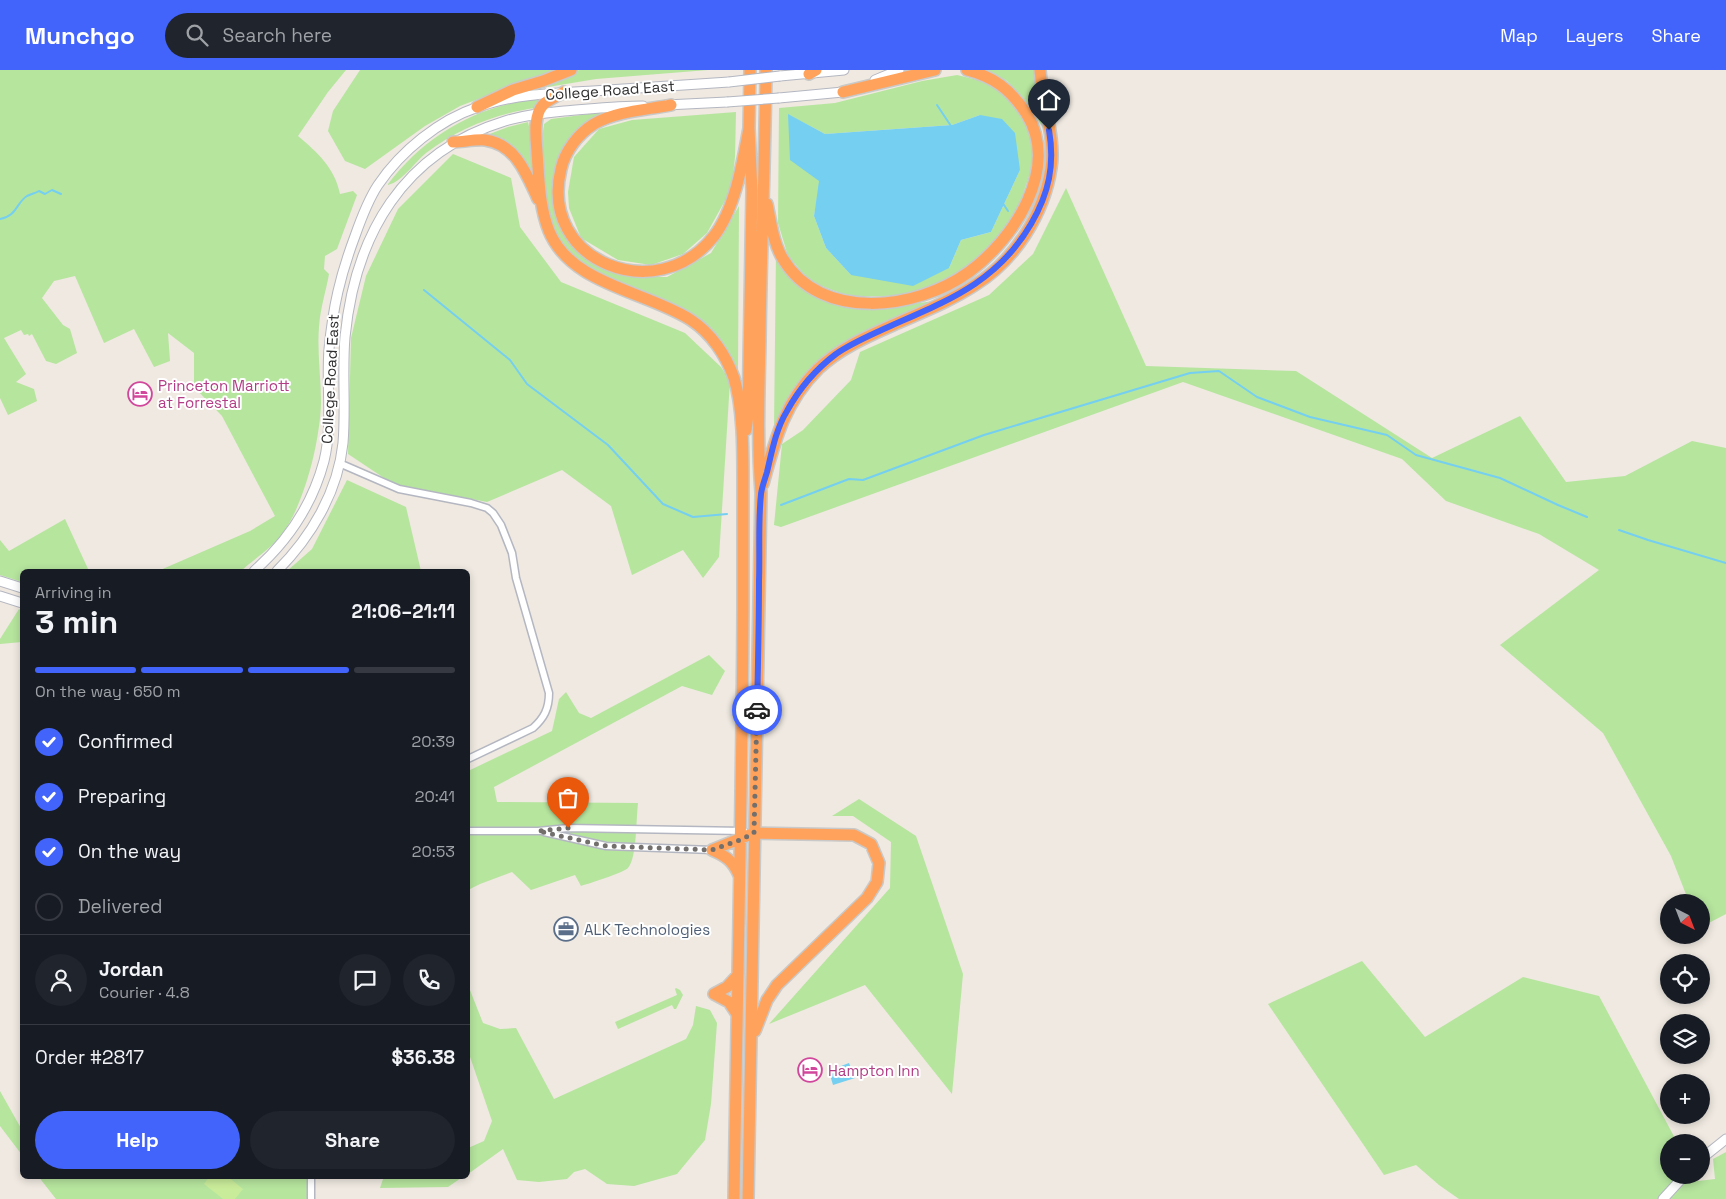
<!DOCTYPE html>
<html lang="en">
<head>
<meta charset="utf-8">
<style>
  :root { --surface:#171b24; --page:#20242c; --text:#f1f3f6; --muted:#9ea1a6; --line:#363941; --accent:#4264fb }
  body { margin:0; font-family:"Space Grotesk",sans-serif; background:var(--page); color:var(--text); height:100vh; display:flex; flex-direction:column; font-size:19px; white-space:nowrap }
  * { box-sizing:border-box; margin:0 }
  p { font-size:16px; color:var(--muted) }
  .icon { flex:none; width:28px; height:28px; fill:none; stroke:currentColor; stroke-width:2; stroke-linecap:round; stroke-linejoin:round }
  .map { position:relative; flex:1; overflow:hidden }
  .sheet { position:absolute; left:20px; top:499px; width:450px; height:610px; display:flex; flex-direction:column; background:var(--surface); border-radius:8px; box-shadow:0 2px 8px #0003 }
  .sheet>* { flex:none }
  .needle { width:32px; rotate:138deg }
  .controls { position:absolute; left:1660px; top:824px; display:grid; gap:10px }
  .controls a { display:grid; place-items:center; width:50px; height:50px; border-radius:50%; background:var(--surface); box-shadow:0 2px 8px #0003; font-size:25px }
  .pin { position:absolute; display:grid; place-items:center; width:42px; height:42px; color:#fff; margin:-51px -21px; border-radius:50% 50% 50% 0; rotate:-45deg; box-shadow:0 0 5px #0007 }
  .pin .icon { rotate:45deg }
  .courier { position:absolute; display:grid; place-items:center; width:50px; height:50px; margin:-25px; border:4px solid #4264fb; border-radius:50%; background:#fff; color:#222; box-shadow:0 1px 6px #0007 }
  .overview em { font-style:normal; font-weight:600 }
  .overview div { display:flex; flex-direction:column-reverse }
  .overview { display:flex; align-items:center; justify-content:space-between; height:85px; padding:0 15px }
  h1 { font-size:32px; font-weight:600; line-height:38px }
  .bar { display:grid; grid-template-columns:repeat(4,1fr); gap:8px 5px; align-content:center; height:60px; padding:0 15px }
  .bar i { height:6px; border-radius:4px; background:var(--line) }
  .bar .on { background:var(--accent) }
  .bar p { grid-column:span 4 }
  .line { display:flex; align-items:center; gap:12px; padding:0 15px; border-top:1px solid var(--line) }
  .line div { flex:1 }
  .round { display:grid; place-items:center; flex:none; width:52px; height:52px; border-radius:26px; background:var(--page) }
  ol { padding:0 15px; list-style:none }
  li { display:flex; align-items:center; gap:15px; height:55px }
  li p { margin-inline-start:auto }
  li .icon { padding:5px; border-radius:50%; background:var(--accent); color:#fff; stroke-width:4 }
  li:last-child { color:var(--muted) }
  li i { width:28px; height:28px; border:2px solid var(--line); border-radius:50% }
  .action { display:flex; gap:10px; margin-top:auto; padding:10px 15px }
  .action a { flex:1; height:58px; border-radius:30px; background:var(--accent); color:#fff; font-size:20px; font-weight:600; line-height:58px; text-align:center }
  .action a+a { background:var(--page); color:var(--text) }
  header { display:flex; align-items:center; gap:30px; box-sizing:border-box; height:70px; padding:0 25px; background:var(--accent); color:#fff }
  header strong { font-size:24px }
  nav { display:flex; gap:28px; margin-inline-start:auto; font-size:18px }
  .search { width:350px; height:45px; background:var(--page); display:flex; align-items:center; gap:12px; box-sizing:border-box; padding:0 18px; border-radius:28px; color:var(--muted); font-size:19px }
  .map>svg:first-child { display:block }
  .green { fill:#b6e59e; fill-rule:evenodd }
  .pitch { fill:#c9ec9a }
  .water { fill:#75cff0 }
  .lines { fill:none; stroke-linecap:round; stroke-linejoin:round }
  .stream { stroke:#75cff0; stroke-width:2 }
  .street-casing { stroke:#b4b7c1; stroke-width:9 }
  .secondary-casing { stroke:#b4b7c1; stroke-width:11 }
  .highway-casing { stroke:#c9c9c9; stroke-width:14 }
  .street { stroke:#fff; stroke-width:6 }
  .secondary { stroke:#fff; stroke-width:9 }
  .highway { stroke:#ffa35c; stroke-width:11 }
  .secondary-bridge-casing { stroke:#b4b7c1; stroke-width:11; stroke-linecap:butt }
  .secondary-bridge { stroke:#fff; stroke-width:9 }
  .done { stroke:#726f6d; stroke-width:5; stroke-dasharray:0 9 }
  .route { stroke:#4264fb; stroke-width:6 }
  .labels { text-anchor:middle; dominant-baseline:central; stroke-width:4; stroke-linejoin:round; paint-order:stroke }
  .street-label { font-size:15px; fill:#2e2e2e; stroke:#fff }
  .hotel-label { font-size:15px; fill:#b23c85; stroke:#fff; text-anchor:start }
  .service-label { font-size:15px; fill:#4e5e75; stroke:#fff; text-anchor:start }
</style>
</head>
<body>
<header>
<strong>Munchgo</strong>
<div class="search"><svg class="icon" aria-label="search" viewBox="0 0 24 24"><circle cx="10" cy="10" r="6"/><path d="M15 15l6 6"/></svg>Search here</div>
<nav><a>Map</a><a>Layers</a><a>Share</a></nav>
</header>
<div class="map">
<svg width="1726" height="1129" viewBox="0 0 1726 1129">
  <rect width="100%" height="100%" fill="#efe9e1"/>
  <!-- green -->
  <path class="green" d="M0,0H346L328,22L298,66C317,82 335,98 340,124L353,121L357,125L337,179L325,186L324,199L329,204C326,221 320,239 319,257C317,282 321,307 321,333C320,371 305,432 283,463C275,475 252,491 241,501H158L250,461L275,446L222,346L194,317V283L168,263L170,291L154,297L134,259L104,273L75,206L54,211L42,228L63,255L70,259L77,283L56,294L46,291L32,264L29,266L28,264L24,265L21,260L4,268L26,304L16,312L34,319L37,331L8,345L0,328Z
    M360,0H555L460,36L425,56L365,99L345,91L328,61L333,41Z
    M579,0H708L596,9L548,17L547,14Z
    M985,0H1038L1043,58L1032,40L1007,11Z
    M957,5L986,12L1005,23L1025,46L1036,86L1014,150L968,200L914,225L851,227L811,212L788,186L778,153L779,38L835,33L922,11ZM789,45L825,64L952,55L980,45L1020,100L991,162L961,170L949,198L851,205L826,178L814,146L820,110Z
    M542,29L535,38C495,44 459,58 426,83C414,93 403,111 388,115V114C425,65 480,33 542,29Z
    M604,42L559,88L554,101L552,116L553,136L556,148L563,162L574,177L593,193L610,201L630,207H667L711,183L739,136L738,302L724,277L676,236L597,202L579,191L564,175L555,161L549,146L546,132L542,68L544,54L551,49Z
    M736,42L735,87L733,105L727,127L707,163L683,184L651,195L618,190L581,168L569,138L568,122L574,87L599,59L632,50Z
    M528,52L531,65L534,110L487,65L508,57Z
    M453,84L511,108L520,157L561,212L685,263L721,297L730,311L719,487L703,508L683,480L632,505L611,436L562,400L487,432L393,414L348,384L351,268L366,206L398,139Z
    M1066,118L1146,296L1296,301L1432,388L1520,346L1566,412L1625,406L1692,371L1726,378V844L1701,857V832H1689L1671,786L1603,663L1500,575L1599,500L1539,464L1446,431L1402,389L1183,312L781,457L774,455L782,374L803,360L851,310L860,282L989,225L1033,184Z
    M776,181L812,223L842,237L883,238L941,230L822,291L794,319L774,360Z
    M347,410L406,437L421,501H287L312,479Z
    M65,449L89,501H22V512L0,505V470L9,481Z
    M19,539L22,541V572L0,574V569Z
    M709,585L725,601L712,625L682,616L494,717L497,732L638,733C636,749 637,788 628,798C623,803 590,813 581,816L575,805L531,820L512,802L480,814L468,820V701L552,661L559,629L566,622L579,643L591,648Z
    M859,729L916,766L963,904L952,1024L865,915L769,954L890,818L891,772L853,746H832Z
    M1362,891L1425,967L1523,907L1599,926L1677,1072H1669V1105H1694L1698,1111L1715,1109L1713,1089L1726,1082V1129H1459L1439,1115L1416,1095L1384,1105L1268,934Z
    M468,915L483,953L500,959L516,958L554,1029L686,969L693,955L696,936L710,940L717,953L711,1034L705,1070L677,1104L634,1116L607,1114L585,1099L574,1102L567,1109L539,1112L517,1110L503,1079L468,1104V1078L484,1071L492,1051L468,981Z
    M676,918L680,920L683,925L676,939H674L672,935L618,959L615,952L677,925L675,919Z
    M0,1021L22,1060V1085L0,1056Z
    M38,1106H49L51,1108L54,1106H311L312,1129H56Z
    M384,1106H464L448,1117L380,1118Z"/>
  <!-- pitch -->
  <path class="pitch" d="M210,1106H227L243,1119L235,1129H223L204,1114Z"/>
  <!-- water -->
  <path class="water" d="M788,44L825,64L952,55L980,45L1002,49L1015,63L1020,100L991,162L961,170L949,198L913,216L851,205L826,178L814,146L819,111L790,90Z
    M849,993L855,1008L833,1015L830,1005L833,999Z"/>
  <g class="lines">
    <!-- stream -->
    <path class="stream" d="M937,35L951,56
      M1002,134L1004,135L1008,141
      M0,149C17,146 16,133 27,126C31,124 36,123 39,121L45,124L52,120L61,124
      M424,220L510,290L527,314L608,375L663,434L693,447L727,444
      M781,435L849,409L863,410L984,365L1190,303L1219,301L1257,327L1310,347L1387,365L1416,385L1500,408L1558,435L1587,447
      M1619,460L1648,470L1726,493"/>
    <!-- street casing -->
    <g class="street-casing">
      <path id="street" d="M339,393L399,419L471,433L487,438L493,443L501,455L512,483L516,508L549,623C549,639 544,648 533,658L468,689
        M468,761H538L568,758L744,761
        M544,762L606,776L712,780
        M311,1129V1106"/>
    </g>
    <!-- secondary casing -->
    <g class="secondary-casing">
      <path id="secondary" d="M780,6L844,0
        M875,10L899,0
        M779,28L843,22L849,20
        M666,35L727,32
        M254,501C288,471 312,436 324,391C333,355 326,317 329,279C333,237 340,206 355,166C361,149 368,130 378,115C401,81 439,50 478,37C514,24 555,23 593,21C638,18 684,15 729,12
        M277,501C311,467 338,422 343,373C346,337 342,302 345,267C355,165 403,82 505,51C524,45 544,43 564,41C591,39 617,36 643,36
        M0,511L22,518
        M0,526L22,533
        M1701,1089L1726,1069
        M1663,1129L1685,1105"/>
    </g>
    <!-- highway casing -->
    <g class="highway-casing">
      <path id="highway" d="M809,4L816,0
        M564,22C558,26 548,29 543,35C533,46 536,68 537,82C539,109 539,136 549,161C571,215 646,221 691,250C711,263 726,285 734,308C744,340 743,389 743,424C743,463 743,501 743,540C742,736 737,933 734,1129
        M843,22L935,0
        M671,35C646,40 617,41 594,54C578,64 565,81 561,99C538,192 658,238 714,166C735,139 743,91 749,58
        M477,37L513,20L543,11L571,0
        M453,72C463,72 475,69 485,70C516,74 527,105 538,129
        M767,134C771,152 773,173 783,189C821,252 917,240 969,202C1014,169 1061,98 1026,43C1010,19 994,7 967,0
        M746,360L748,346L752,121L749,58L750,0
        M763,414C775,370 784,333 818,299C839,279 866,267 893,255C920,243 949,232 975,215C1015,190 1044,144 1051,98C1056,69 1042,30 1040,0
        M712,780L754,763L854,765L871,774L879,793L877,812L867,828L777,915L767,930L755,961
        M712,780C726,786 733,791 739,805
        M714,924L729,932L737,944
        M714,924L727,917L738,905
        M748,1129L761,423C757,372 759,322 760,271C761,180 765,90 766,0"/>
    </g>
    <!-- street -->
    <use href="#street" class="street"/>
    <!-- secondary -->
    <use href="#secondary" class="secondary"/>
    <!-- highway -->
    <use href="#highway" class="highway"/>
    <!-- secondary-bridge casing -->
    <g class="secondary-bridge-casing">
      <path id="secondary-bridge" d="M729,12L780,6
        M727,32L779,28"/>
    </g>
    <!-- secondary-bridge -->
    <use href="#secondary-bridge" class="secondary-bridge"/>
  </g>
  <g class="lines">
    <!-- done -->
    <path class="done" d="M568,758L538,761L606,776L712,780L740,770L754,763L757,640"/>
    <!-- route -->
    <path class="route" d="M757,640C758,597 759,554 759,511C760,482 758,452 761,424C762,416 765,409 767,402C772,381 776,359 787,341C799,319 816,299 836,284C852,273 869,266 886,258C946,231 996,214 1031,154C1049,123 1055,95 1049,60"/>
  </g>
  <!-- icons -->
  <defs>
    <g id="hotel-ring" transform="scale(1.25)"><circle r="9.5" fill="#fff" stroke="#d1479c" stroke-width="1.5"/><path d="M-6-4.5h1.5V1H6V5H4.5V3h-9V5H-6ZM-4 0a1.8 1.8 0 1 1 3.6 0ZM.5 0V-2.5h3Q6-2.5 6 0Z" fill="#d1479c"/></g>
    <g id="office-ring" transform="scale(1.25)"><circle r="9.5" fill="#fff" stroke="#5c6f8a" stroke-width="1.5"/><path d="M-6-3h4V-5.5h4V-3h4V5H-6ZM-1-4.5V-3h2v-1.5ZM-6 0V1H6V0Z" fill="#5c6f8a"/></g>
  </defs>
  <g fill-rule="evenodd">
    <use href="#hotel-ring" x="140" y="324"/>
    <use href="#office-ring" x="566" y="859"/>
    <use href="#hotel-ring" x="810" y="1000"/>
  </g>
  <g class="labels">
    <!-- street labels -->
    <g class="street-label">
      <text transform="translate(610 20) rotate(-4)">College Road East</text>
      <text transform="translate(330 309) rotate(-87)">College Road East</text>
    </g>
    <!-- hotel labels -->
    <g class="hotel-label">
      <text x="158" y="315">Princeton Marriott<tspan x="158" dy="17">at Forrestal</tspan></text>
      <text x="828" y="1000">Hampton Inn</text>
    </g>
    <!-- service labels -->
    <g class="service-label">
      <text x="584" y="859">ALK Technologies</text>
    </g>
  </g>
</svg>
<div class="controls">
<a><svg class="needle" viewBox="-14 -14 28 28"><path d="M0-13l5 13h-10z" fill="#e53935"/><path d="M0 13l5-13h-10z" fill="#9ea1a6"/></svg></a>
<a><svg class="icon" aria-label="locate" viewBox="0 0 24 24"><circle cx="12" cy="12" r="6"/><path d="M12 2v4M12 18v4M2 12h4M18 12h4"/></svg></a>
<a><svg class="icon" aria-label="layers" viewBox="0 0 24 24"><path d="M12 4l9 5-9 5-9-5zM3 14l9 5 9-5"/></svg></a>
<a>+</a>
<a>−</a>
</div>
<div class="pin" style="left:568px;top:758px;background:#ea580c"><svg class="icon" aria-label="bag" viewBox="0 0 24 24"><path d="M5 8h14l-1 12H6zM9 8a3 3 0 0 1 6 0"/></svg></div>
<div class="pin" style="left:1049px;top:60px;background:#1f2937"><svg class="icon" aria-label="home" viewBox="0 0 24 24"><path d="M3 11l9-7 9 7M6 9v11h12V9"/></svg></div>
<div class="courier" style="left:757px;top:640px"><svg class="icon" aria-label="car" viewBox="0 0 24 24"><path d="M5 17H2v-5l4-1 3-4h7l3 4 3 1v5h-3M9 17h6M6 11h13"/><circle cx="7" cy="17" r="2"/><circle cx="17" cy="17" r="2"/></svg></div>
<section class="sheet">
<div class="overview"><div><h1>3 min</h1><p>Arriving in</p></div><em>21:06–21:11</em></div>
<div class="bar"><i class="on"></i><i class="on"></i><i class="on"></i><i></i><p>On the way · 650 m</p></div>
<ol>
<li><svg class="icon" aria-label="check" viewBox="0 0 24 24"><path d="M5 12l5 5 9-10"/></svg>Confirmed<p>20:39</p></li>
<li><svg class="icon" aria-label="check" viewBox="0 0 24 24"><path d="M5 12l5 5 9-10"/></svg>Preparing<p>20:41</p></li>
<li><svg class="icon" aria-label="check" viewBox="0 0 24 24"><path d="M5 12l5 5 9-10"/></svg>On the way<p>20:53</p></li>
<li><i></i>Delivered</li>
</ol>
<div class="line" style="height:90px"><a class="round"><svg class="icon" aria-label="person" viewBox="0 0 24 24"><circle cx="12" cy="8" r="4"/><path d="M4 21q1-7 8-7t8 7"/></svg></a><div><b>Jordan</b><p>Courier · 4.8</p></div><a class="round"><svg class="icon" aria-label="chat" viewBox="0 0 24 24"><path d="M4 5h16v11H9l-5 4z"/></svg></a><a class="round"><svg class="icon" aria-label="phone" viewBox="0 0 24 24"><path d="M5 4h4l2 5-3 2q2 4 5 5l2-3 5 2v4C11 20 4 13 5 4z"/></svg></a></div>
<div class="line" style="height:65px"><div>Order #2817</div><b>$36.38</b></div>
<div class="action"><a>Help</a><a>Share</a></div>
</section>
</div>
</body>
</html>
